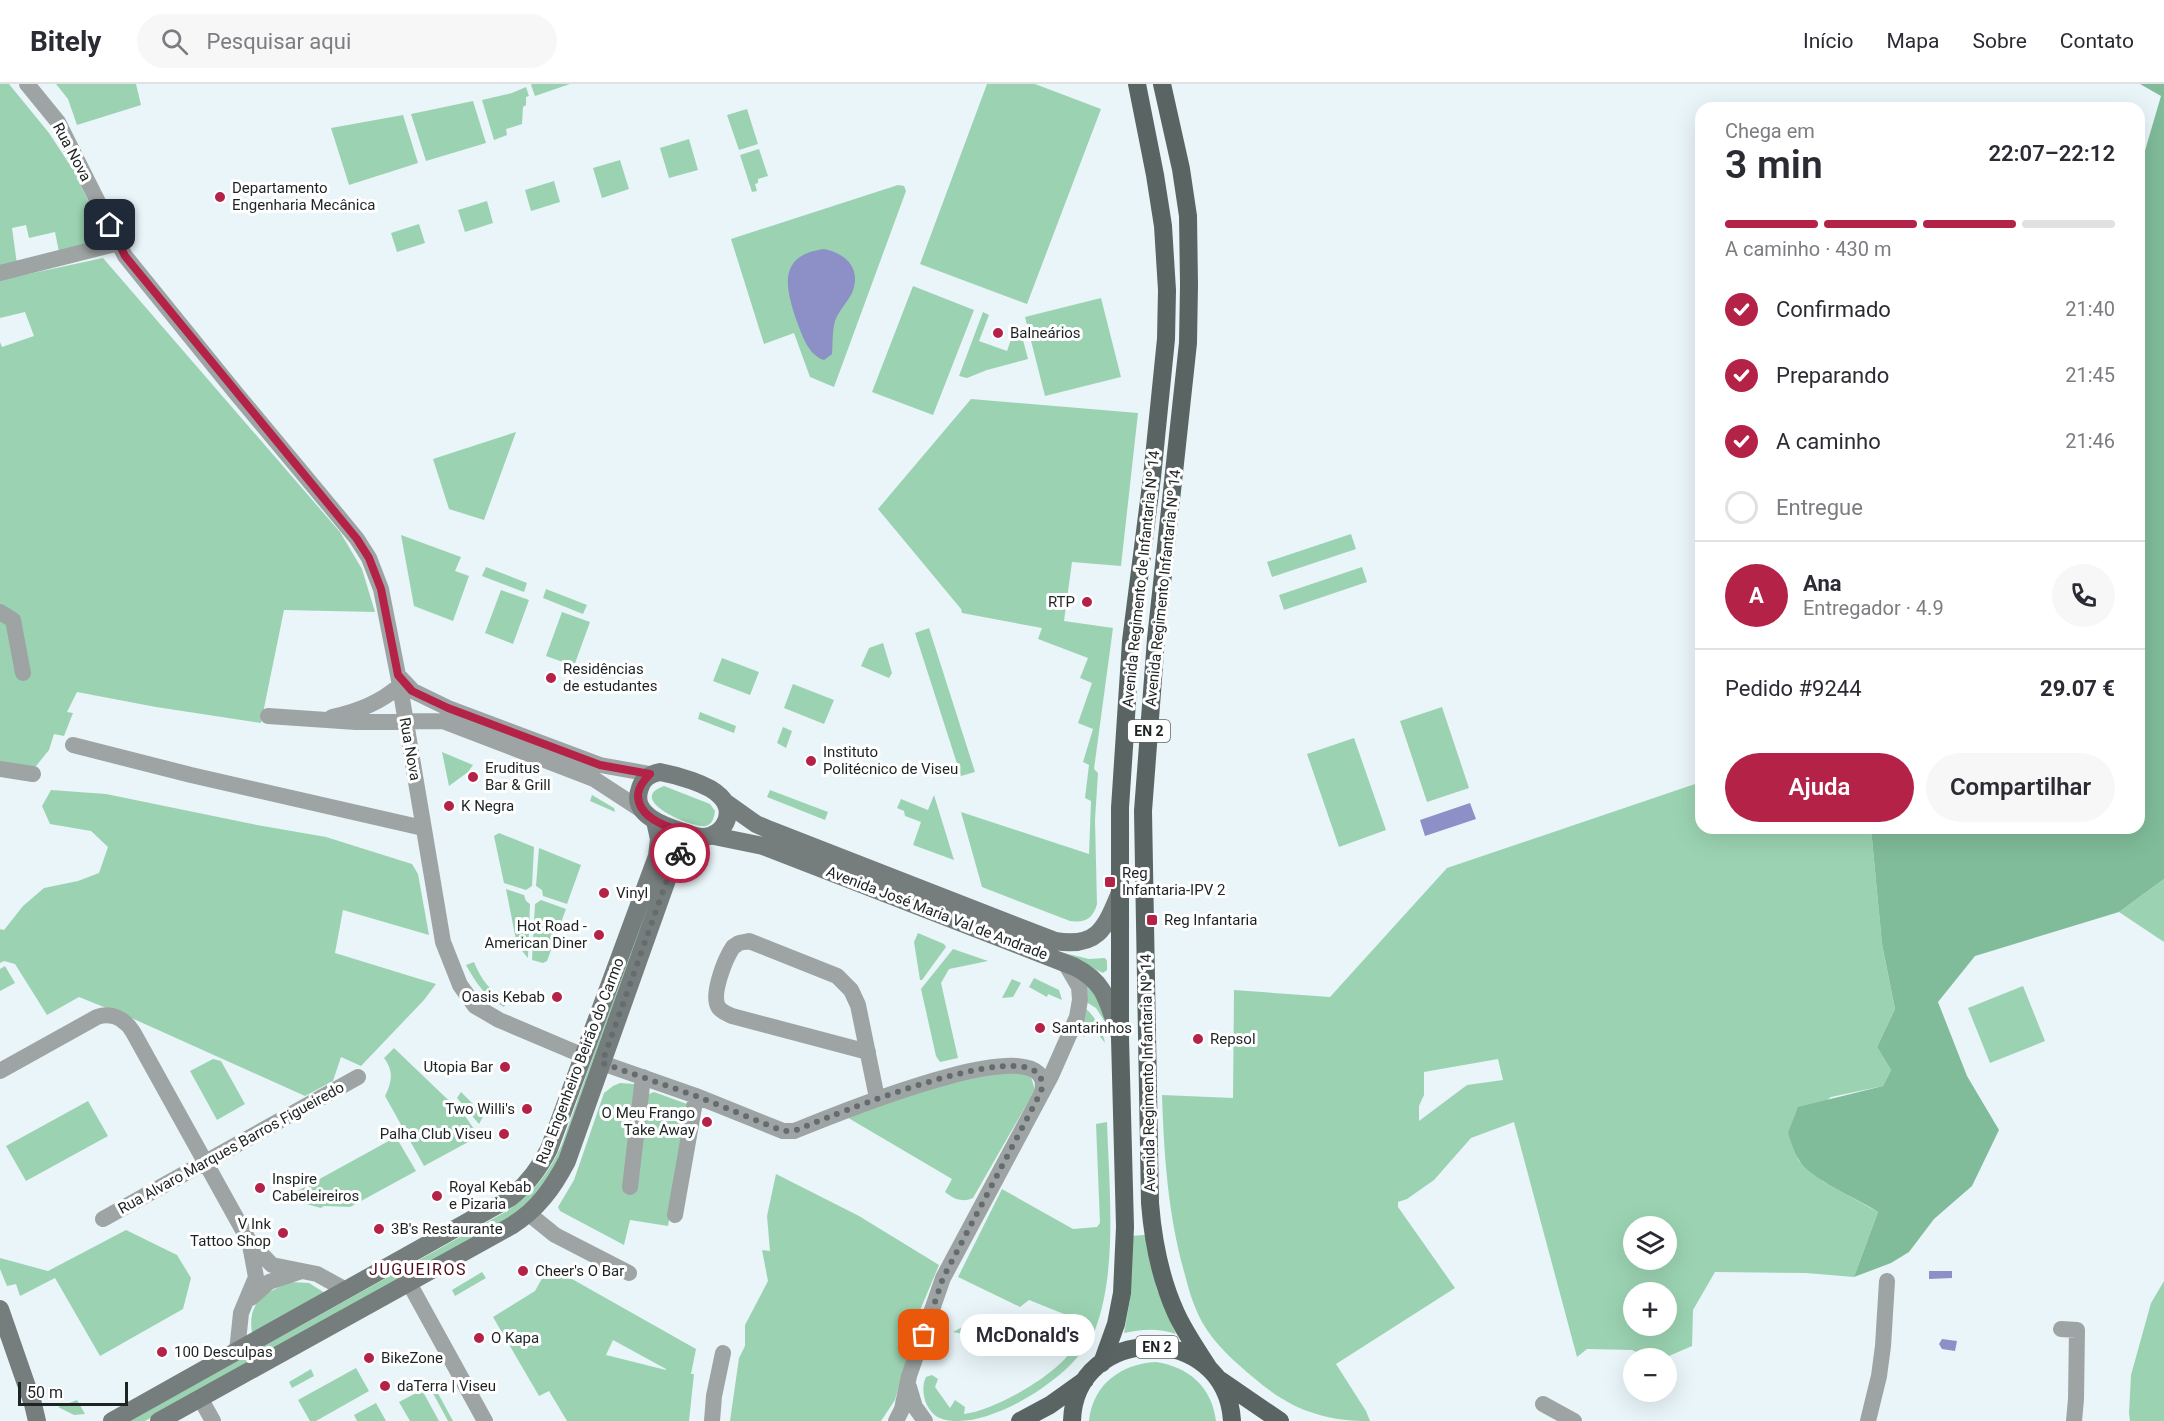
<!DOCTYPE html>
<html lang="pt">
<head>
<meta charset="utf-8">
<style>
  :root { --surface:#fff; --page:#f7f7f7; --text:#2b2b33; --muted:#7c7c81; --line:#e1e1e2; --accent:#b42248 }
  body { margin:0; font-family:Roboto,sans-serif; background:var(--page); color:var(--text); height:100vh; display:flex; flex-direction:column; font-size:22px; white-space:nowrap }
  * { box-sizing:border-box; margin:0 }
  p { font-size:20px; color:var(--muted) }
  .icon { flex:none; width:33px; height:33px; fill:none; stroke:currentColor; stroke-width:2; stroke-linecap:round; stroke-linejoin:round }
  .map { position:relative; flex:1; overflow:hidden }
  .panel { position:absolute; left:1695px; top:18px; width:450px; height:732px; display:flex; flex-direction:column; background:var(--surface); border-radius:18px; box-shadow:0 6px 24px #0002 }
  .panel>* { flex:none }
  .controls { position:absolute; left:1623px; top:1132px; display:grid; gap:12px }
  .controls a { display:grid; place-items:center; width:54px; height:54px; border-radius:50%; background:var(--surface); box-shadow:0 6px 24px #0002; font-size:30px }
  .scale { position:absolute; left:18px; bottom:15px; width:110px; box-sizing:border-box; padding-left:6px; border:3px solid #1e2324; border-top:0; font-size:16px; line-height:21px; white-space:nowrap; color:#1e2324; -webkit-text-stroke:4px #fff; paint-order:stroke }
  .pin { position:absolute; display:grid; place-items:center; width:51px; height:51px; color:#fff; margin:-26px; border-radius:12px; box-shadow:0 3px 9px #0006 }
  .courier { position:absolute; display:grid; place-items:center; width:60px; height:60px; margin:-30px; border:4px solid #b42248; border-radius:50%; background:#fff; color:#222; box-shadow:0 2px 8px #0007 }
  .bubble { position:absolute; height:42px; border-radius:21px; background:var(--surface); box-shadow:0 6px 24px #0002; font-size:20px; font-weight:600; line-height:42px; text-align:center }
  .overview em { font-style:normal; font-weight:600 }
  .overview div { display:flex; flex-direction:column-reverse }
  .overview { display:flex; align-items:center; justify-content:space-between; height:102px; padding:0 30px }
  h1 { font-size:39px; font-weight:600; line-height:45px }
  .bar { display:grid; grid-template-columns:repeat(4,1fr); gap:9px 6px; align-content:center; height:72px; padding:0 30px }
  .bar i { height:8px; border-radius:4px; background:var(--line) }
  .bar .current { background:var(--accent) }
  .bar p { grid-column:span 4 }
  .line { display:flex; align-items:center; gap:15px; padding:0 30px; border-top:2px solid var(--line) }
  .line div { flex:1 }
  .round { display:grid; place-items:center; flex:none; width:63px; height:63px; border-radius:32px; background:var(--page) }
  ol { padding:0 30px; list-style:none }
  li { display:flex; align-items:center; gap:18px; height:66px }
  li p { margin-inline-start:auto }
  li .icon { padding:6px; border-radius:50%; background:var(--accent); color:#fff; stroke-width:4 }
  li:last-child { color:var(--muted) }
  li i { width:33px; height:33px; border:3px solid var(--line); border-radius:50% }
  .primary-button { display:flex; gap:12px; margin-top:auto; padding:12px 30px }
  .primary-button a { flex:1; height:69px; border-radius:36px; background:var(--accent); color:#fff; font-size:24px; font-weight:600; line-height:69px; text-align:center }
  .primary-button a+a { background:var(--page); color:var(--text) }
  header { display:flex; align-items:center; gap:36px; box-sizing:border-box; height:84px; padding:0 30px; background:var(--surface); border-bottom:2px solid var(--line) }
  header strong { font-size:28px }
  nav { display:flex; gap:33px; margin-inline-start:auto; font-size:21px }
  .search { width:420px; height:54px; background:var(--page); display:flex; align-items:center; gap:15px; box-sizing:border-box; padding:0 21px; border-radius:33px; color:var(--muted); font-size:22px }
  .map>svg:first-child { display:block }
  .green { fill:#9bd3b2; fill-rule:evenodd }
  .forest { fill:#80bc9a }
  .water { fill:#8c90c6 }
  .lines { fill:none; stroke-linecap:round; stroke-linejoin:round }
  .street { stroke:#9ea4a3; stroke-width:16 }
  .secondary { stroke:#767e7d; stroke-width:18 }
  .primary { stroke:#5a6462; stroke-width:18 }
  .done { stroke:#656c6f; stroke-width:6; stroke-dasharray:0 10.8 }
  .route { stroke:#b42248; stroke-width:8 }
  .poi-dot { fill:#b42248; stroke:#fff; stroke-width:2 }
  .labels { text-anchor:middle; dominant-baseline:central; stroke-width:6; stroke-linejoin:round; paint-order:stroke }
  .shield { fill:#fff; stroke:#626566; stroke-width:1.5 }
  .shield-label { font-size:14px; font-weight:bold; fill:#1e2324 }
  .street-label { font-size:15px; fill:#1e2324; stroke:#fff }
  .poi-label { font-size:15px; fill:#1e2324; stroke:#fff; text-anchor:start }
  .neighbourhood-label { font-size:16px; letter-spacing:1.5px; fill:#4f0a1c; stroke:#fff }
</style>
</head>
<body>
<header>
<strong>Bitely</strong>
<div class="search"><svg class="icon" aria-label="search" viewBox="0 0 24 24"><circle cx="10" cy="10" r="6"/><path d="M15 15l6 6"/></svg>Pesquisar aqui</div>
<nav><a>Início</a><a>Mapa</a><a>Sobre</a><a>Contato</a></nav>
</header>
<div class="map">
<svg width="2164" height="1337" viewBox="0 0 2164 1337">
  <rect width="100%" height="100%" fill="#e9f5f9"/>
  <!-- green -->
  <path class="green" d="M0,0H9L49,49L72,84L105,151L104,157L59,168L55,148L29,154L26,141L12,144L17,180L0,184Z
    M56,0H136L141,21L77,41L68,15Z
    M532,0H570L535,12L531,1Z
    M987,0H1035L1101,25L1027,220L920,180Z
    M526,3L529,12L526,13V21L523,23L522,40L506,45L507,51L494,56L482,16L512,9Z
    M473,17L486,59L426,77L411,30Z
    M747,25L758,60L739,66L727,31Z
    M403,31L418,79L349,101L331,44Z
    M689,55L698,86L669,94L660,64Z
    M759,65L768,92L758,95V99L755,100L757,107L752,108L740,71Z
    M620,76L629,105L602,114L593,84Z
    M554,97L560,118L531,127L525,106Z
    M898,101L904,102L906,107L834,303L810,293L794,249L764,260L731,155Z
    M487,117L493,139L465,148L458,126Z
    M419,140L425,159L397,168L391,149Z
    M103,174L340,448L362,485L375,528L284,526L261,639L156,623L77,608L67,628L73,629L64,652L54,650L49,666L32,687L0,681V258L2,263L34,252L25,228L0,234V196Z
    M913,202L974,226L933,331L872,308Z
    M1101,214L1121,293L1045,312L1025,233Z
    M983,228L989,231L979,257L1007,267L1016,241H1019L1028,275L987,286L967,294L959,292Z
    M971,315L1138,329L1121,482L1072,478L1064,537L1113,544L1094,685L1098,689L1095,736L1097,820C1093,835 1085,839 1070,837L982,803L961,728L1089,770L1091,717L1085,714L1089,681L1083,678L1093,645L1078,639L1092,599L1080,594L1088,574L1038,555L1042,544L962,529L961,525L878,425Z
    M516,348L484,436L449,425L433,375Z
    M1351,450L1356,465L1272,493L1267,478Z
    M401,451L461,473L455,487L469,492L453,537L414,522Z
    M486,483L527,499L524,508L482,492Z
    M1362,483L1367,498L1284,526L1279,511Z
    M546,505L587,521L583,530L543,514Z
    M501,506L529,516L513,560L485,549Z
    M562,528L590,538L574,582L546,572Z
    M929,544L975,688L961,692L915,549Z
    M883,559L892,589L889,594L861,582L869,564Z
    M722,574L759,588L750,611L713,597Z
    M793,600L834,616L824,640L784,624Z
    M1442,623L1469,704L1427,718L1400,637Z
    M700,628L736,642L734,649L698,635Z
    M783,643L792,647L786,664L777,659Z
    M1354,654L1386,746L1339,763L1307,670Z
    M442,668L473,681L468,688L449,702Z
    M1701,698V744H1871L1882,860L1895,925L1877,963L1891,986L1883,1002L1831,1013L1788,1049L1799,1077L1824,1098L1878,1128L1854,1193L1806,1189L1715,1188L1693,1226L1692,1262L1662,1275H1652L1632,1266L1587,1265L1577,1273L1514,1038L1471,1054L1434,1096L1407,1115L1398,1118V1123L1455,1204L1336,1280L1366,1327L1370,1337C1323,1337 1290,1325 1254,1294C1234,1277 1215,1261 1202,1238C1194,1223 1189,1207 1185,1191C1168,1131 1164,1072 1162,1011L1233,1014L1234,906L1330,913L1447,784ZM1498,975L1503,996L1467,1001L1419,1037V1022L1424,1011V988ZM1634,1143H1666V1176H1634ZM1634,1209H1666V1242H1634Z
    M664,702L710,720L715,727C714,733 713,740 706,742C694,745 624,716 664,702Z
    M51,706L106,710L257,741L326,753L412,780L418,790L429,851L343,826L335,869L436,900L424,916L361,982L341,973L333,997L305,1012L136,936L79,913L47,931L15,880L4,877L0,879V845L4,846L23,822L44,804L78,797L99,789L108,763L91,747L50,740L42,722Z
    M770,706L828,728L825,736L767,713Z
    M592,711L614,724L615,728L590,717Z
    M934,711L954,776L913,761L921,738L905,732L904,727L897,724L901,715L928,726Z
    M499,749L534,763L532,802L526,806L504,799L494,752Z
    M671,758L674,761L670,766L560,1072L543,1104L511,1133L145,1337H129L507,1127C534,1109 549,1089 562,1060L668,759Z
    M539,764L581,781L567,820L543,812L542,806L536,802Z
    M2164,795V858L2119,828Z
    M506,805L524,811L526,817L530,820L528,874L517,861Z
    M541,816L566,825L547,877L543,879L532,876L535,820Z
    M918,849L944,860L946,863L922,896H920L914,858Z
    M953,865L988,877L949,885L941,899L958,974L940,978L936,972L921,905Z
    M1060,868L1089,875L1105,874L1107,877V886L1103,889Z
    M474,878C481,895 490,908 507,917L504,923C485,913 476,899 466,881Z
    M5,882L15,899L0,907V885Z
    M1034,894L1059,906L1062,916L1048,910L1047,913L1029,903Z
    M1012,895L1021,899L1013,913L1002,914Z
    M1086,899L1103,924L1105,938L1096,924L1088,919Z
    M2023,902L2045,957L1990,979L1968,924Z
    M1086,925C1095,932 1103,948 1105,959L1096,947H1089L1084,953L1080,949Z
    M394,964L465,1032L476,1048L475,1054L470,1057L424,1082L385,1012C392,998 394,987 384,974Z
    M213,975L221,977L245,1020L217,1036L190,987Z
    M1029,986L1035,1006L973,1114C962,1119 954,1115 945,1108L952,1095L845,1032L982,989Z
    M620,999L634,1000L649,1010L654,1008L687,1020L690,1027L668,1142L630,1136L624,1161L560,1127L558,1123L574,1096L604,1009L613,1002Z
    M461,1008L484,1031L479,1040L457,1014Z
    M88,1017L108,1052L26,1097L6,1062Z
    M1107,1038C1109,1102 1118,1186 1095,1246C1079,1288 1003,1337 959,1337C944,1337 933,1335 926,1319C923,1311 922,1301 926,1293L932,1291L938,1295L935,1303L950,1324L955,1316L965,1323L964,1330C994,1327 1059,1290 1074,1263L1071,1256L1074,1252L1069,1232L1029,1216L1020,1223L958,1193L1002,1105L1073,1145L1097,1143L1100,1139L1096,1040Z
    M396,1053L416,1087L350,1123L324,1122L321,1124L299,1118L294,1109Z
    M776,1090L859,1132L939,1181L921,1224L895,1316L881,1337H730L739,1274L745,1262V1241L768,1197L762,1166L770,1167L767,1132Z
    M126,1146L177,1171L191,1194L183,1225L100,1272L55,1194L20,1212L16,1200L7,1202L0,1185V1174L48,1187Z
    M1145,1151L1157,1206L1176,1250C1158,1244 1142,1245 1124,1249L1131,1209L1128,1152Z
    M549,1182L696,1265L691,1290H694L689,1337H567L549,1307L539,1312L493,1233L535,1207ZM613,1256L666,1285V1286L606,1271Z
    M482,1188L486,1194L455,1212L452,1206Z
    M2164,1197V1337H2130L2129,1329L2131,1291L2151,1219Z
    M290,1198L309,1199L325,1209L252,1249C247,1217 265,1209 290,1198Z
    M970,1239L980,1252L978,1253L953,1248Z
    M1156,1278C1189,1283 1212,1303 1216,1337H1089C1093,1300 1121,1280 1156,1278Z
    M356,1284L369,1307L316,1337H310L298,1316Z
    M311,1285L314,1292L292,1304L289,1298Z
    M433,1300L453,1337H448L429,1302Z
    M422,1306L439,1337H410L399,1318Z
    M77,1316L85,1330L74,1331L58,1323Z
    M376,1319L386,1337H357L354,1331Z"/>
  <!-- forest -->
  <path class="forest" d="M2140,0H2164V795L2119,828L1975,872L1938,918L1967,992L1999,1046L1972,1102L1934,1135L1909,1168L1891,1179L1854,1193L1878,1128C1857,1114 1811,1096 1799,1076C1794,1068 1791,1058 1788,1049L1798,1023L1883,1002L1891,986L1877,963L1895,925L1882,860L1871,744H2139V87L2161,12Z"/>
  <!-- water -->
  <path class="water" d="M824,165C846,169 862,185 852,209C847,219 839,226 835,237C832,248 833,259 832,270L824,276C808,271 802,251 796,235C785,202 778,171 824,165Z
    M1470,719L1476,735L1425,752L1420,736Z
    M1929,1187H1952V1194L1929,1195Z
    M1942,1255L1957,1257L1955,1267L1942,1265L1939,1260Z"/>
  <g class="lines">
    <!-- street -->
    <path class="street" d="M27,0L58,38L125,172L235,308L329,421L357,455L369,474L381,505L398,591L443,858L460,901L475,922L499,936L584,972
      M0,189L119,159
      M0,528L13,536L23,589
      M398,591L413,607L448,624L600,681L650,690
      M268,632L356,638L443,637L594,695L643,727
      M332,633C356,628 381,618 399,602
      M73,661L191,691L423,744
      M0,685L33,690
      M868,968L732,932C728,930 722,928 719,924C710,912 725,875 733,863L739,859L749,857L837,892L851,906L858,921L877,1014
      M602,979L696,1012L783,1047H794C820,1037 1059,935 1042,1008
      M0,987L97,933C112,928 125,935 133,948L249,1157L272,1181L317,1190L346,1206
      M630,1103L643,993
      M529,1130L555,1151L629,1189
      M675,1131L696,1012
      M103,1135L358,993
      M409,1199L485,1337
      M251,1214L269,1198L299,1188
      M2061,1245L2077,1246L2076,1315L2074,1337
      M237,1267L241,1229L256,1193L250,1161
      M909,1303L915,1323L925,1337
      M200,1314L213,1337
      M1543,1320L1574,1337
      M712,1337L714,1312L723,1269
      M896,1337L902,1325L909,1292L943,1194L1051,992L1077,933L1080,916L1079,903L1065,879
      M1868,1337L1879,1292L1883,1262L1887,1197"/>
    <!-- secondary -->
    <path class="secondary" d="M660,688C676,691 709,700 720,712C740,731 718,761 692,751C672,744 629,734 640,704C643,694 650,690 660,688Z
      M725,718L756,740L770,746L1055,857C1097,864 1105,845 1119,811
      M714,752L763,762L1075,883C1105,898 1108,918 1118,948
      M0,1225L33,1320L37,1337
      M112,1337L510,1114C528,1100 539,1085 549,1065L657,772L659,755L655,737
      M159,1337L511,1142C537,1126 553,1104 567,1077L673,779L675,774L696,753"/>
    <!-- primary -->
    <path class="primary" d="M1162,0L1181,85L1188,132L1189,201L1188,259L1156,555L1143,727L1150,1119C1153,1157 1160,1194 1176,1229C1185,1249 1198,1267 1210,1286
      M1102,1279L1116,1240L1122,1209L1125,1143L1120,954V724L1131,557L1152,393L1166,255L1167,206L1163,142L1155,91L1137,0
      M1220,1296L1280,1337
      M1020,1337L1050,1321L1085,1296
      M1072,1337C1075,1239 1226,1237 1232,1337"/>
  </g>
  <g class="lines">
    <!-- done -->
    <path class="done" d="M680,769L673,779L602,979L696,1012L783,1047H794C820,1037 1059,935 1041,1008L943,1194L924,1251"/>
    <!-- route -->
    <path class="route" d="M110,141L125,172L357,455L369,474L381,505L398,591L412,607L448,624L600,681L650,690C644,696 639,702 638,710C637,738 677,745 696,753L680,769"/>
  </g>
  <!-- markers -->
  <g class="poi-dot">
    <circle cx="220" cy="113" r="6"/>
    <circle cx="998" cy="249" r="6"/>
    <circle cx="1087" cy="518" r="6"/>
    <circle cx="551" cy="594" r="6"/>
    <circle cx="811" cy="677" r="6"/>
    <circle cx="473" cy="693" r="6"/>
    <circle cx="449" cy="722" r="6"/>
    <rect x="1104" y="792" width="12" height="12" rx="3"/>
    <circle cx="604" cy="809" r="6"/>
    <rect x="1146" y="830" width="12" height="12" rx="3"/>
    <circle cx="599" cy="851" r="6"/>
    <circle cx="557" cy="913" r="6"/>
    <circle cx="1040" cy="944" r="6"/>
    <circle cx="1198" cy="955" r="6"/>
    <circle cx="505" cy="983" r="6"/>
    <circle cx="527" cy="1025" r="6"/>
    <circle cx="707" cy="1038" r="6"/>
    <circle cx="504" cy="1050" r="6"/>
    <circle cx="260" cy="1104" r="6"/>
    <circle cx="437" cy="1112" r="6"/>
    <circle cx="379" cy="1145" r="6"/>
    <circle cx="283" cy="1149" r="6"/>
    <circle cx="523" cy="1187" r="6"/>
    <circle cx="479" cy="1254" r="6"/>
    <circle cx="162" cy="1268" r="6"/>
    <circle cx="369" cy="1274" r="6"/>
    <circle cx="385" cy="1302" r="6"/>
  </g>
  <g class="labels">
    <!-- shield labels -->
    <g class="shield">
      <rect x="1128" y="636" width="42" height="22" rx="4.5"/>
      <rect x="1136" y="1252" width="42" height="22" rx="4.5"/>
    </g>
    <g class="shield-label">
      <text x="1149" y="647">EN 2</text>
      <text x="1157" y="1263">EN 2</text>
    </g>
    <!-- street labels -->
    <g class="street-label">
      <text transform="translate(72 68) rotate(62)">Rua Nova</text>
      <text transform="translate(1141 495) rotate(-84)">Avenida Regimento de Infantaria Nº 14</text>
      <text transform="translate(1163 504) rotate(-84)">Avenida Regimento Infantaria Nº 14</text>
      <text transform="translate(410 665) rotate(80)">Rua Nova</text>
      <text transform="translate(937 829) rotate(21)">Avenida José Maria Val de Andrade</text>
      <text transform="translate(580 977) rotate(-69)">Rua Engenheiro Beirão do Carmo</text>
      <text transform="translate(1148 989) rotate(-91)">Avenida Regimento Infantaria Nº 14</text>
      <text transform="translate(231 1064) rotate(-29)">Rua Alvaro Marques Barros Figueiredo</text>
    </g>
    <!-- poi labels -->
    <g class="poi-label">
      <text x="232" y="104">Departamento<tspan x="232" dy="17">Engenharia Mecânica</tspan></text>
      <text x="1010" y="249">Balneários</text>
      <text x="1075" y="518" text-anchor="end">RTP</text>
      <text x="563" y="585">Residências<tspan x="563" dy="17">de estudantes</tspan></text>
      <text x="823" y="668">Instituto<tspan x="823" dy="17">Politécnico de Viseu</tspan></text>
      <text x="485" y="684">Eruditus<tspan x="485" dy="17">Bar &amp; Grill</tspan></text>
      <text x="461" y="722">K Negra</text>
      <text x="1122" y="789">Reg<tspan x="1122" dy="17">Infantaria-IPV 2</tspan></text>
      <text x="616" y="809">Vinyl</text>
      <text x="1164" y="836">Reg Infantaria</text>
      <text x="587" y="842" text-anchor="end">Hot Road -<tspan x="587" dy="17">American Diner</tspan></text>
      <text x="545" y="913" text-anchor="end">Oasis Kebab</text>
      <text x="1052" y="944">Santarinhos</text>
      <text x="1210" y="955">Repsol</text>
      <text x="493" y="983" text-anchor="end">Utopia Bar</text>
      <text x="515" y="1025" text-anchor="end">Two Willi's</text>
      <text x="695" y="1029" text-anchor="end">O Meu Frango<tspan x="695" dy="17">Take Away</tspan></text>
      <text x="492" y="1050" text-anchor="end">Palha Club Viseu</text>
      <text x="272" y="1095">Inspire<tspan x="272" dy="17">Cabeleireiros</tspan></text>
      <text x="449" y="1103">Royal Kebab<tspan x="449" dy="17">e Pizaria</tspan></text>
      <text x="271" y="1140" text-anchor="end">V Ink<tspan x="271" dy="17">Tattoo Shop</tspan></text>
      <text x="391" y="1145">3B's Restaurante</text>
      <text x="535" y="1187">Cheer's O Bar</text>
      <text x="491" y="1254">O Kapa</text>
      <text x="174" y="1268">100 Desculpas</text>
      <text x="381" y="1274">BikeZone</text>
      <text x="397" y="1302">daTerra | Viseu</text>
    </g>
    <!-- neighbourhood labels -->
    <g class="neighbourhood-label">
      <text x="418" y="1185">JUGUEIROS</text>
    </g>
  </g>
</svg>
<div class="controls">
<a><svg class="icon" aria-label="layers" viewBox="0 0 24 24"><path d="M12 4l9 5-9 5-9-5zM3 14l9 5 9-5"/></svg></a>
<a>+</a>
<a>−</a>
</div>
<div class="scale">50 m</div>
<div class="pin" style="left:924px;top:1251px;background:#ea580c"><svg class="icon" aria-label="bag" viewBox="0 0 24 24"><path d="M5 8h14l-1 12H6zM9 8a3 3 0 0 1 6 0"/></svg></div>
<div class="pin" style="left:110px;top:141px;background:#1f2937"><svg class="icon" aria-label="home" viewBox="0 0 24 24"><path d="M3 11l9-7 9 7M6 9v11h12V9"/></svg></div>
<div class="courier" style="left:680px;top:769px"><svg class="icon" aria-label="bike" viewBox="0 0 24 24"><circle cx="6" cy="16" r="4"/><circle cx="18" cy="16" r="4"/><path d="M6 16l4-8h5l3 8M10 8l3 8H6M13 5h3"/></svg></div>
<div class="bubble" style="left:960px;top:1230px;width:135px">McDonald's</div>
<section class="panel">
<div class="overview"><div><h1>3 min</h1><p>Chega em</p></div><em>22:07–22:12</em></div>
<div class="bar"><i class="current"></i><i class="current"></i><i class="current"></i><i></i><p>A caminho · 430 m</p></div>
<ol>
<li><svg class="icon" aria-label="check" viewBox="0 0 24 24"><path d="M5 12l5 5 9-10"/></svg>Confirmado<p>21:40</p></li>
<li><svg class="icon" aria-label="check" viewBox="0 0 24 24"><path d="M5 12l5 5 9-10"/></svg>Preparando<p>21:45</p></li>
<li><svg class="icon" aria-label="check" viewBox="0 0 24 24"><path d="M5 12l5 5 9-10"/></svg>A caminho<p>21:46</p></li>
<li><i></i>Entregue</li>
</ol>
<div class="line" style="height:108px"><b class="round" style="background:var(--accent);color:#fff">A</b><div><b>Ana</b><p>Entregador · 4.9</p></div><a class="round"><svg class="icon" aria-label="phone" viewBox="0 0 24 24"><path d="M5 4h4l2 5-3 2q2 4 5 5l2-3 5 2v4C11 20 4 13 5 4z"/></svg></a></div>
<div class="line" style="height:78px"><div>Pedido #9244</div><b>29.07 €</b></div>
<div class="primary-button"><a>Ajuda</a><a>Compartilhar</a></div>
</section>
</div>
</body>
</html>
